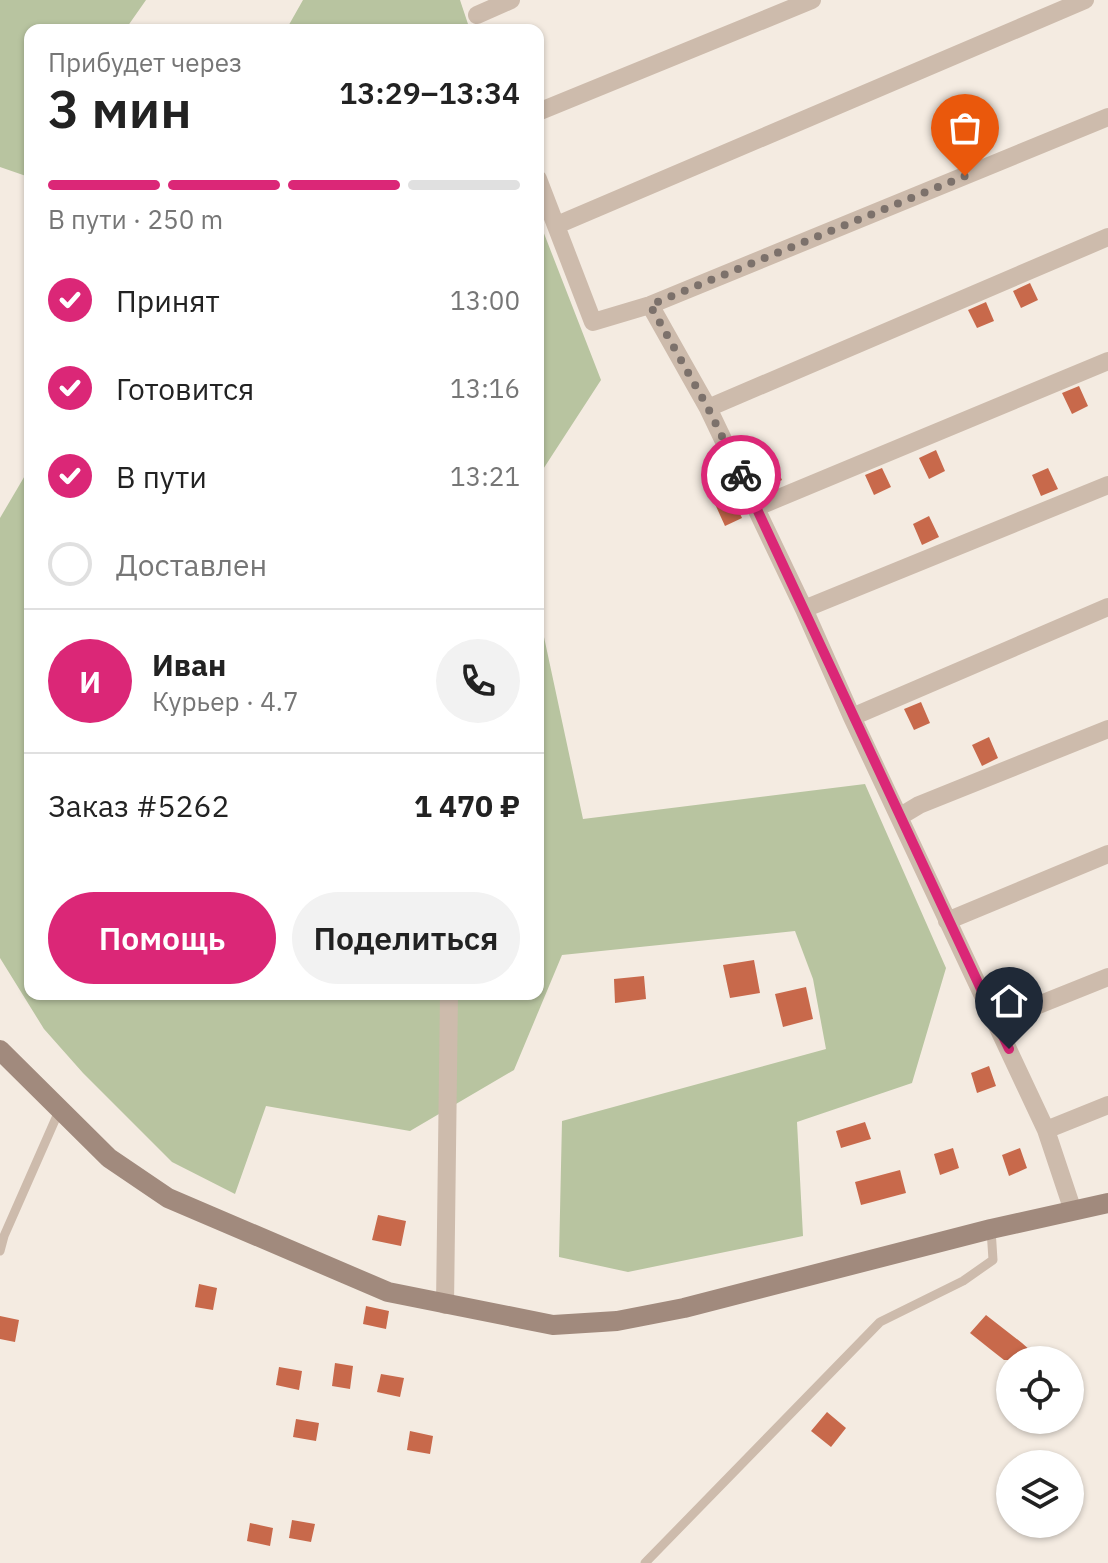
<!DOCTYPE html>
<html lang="ru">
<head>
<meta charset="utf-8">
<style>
  :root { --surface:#fff; --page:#f2f2f2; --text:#222; --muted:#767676; --line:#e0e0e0; --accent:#db2777 }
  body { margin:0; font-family:"IBM Plex Sans",sans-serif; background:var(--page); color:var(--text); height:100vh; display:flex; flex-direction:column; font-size:30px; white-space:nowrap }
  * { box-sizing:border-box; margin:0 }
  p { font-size:26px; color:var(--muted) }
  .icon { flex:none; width:44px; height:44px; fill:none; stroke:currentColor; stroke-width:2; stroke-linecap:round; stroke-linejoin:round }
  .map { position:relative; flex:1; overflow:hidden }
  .details { position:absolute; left:24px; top:24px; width:520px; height:976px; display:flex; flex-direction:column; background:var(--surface); border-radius:16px; box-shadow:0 2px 6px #0004 }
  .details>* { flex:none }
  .fabs { position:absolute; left:996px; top:1346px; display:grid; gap:16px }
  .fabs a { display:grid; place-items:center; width:88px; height:88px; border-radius:50%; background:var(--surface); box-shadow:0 2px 6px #0004; font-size:40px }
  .pin { position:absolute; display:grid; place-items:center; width:68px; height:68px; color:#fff; margin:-82px -34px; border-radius:50% 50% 50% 0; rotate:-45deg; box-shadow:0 0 8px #0007 }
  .pin .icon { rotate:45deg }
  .courier { position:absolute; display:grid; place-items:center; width:80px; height:80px; margin:-40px; border:6px solid #db2777; border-radius:50%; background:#fff; color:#222; box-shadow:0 2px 10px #0007 }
  .summary em { font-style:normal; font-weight:600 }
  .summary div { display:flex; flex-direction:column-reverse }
  .summary { display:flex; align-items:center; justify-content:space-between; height:136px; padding:0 24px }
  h1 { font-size:52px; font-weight:600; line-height:60px }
  .bar { display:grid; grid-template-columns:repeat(4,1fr); gap:12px 8px; align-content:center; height:96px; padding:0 24px }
  .bar i { height:10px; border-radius:6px; background:var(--line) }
  .bar .current { background:var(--accent) }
  .bar p { grid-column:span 4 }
  .line { display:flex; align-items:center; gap:20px; padding:0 24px; border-top:2px solid var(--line) }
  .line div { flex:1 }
  .round { display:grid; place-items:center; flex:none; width:84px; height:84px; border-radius:42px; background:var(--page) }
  ol { padding:0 24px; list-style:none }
  li { display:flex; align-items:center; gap:24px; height:88px }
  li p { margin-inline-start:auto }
  li .icon { padding:8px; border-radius:50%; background:var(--accent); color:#fff; stroke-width:4 }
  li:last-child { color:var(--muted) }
  li i { width:44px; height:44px; border:4px solid var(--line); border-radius:50% }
  .primary-button { display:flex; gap:16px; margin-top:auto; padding:16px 24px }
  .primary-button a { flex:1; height:92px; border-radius:48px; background:var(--accent); color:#fff; font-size:32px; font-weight:600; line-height:92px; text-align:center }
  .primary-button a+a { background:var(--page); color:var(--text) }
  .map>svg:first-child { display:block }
  .green { fill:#b8c4a0 }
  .building { fill:#c8694b }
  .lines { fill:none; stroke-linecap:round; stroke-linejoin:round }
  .lane { stroke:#cdbbac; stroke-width:9 }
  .street { stroke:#cdbbac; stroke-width:18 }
  .secondary { stroke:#a18a7d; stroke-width:20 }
  .done { stroke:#7c716b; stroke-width:8; stroke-dasharray:0 14.4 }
  .route { stroke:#db2777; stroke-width:10 }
</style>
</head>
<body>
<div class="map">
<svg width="1108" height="1563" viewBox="0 0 1108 1563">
  <rect width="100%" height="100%" fill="#f4ebe1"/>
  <!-- green -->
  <path class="green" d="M0,0H146L125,30H30V169L26,176L0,167Z
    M303,0H460L470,30H286Z
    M538,218L601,380L538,477Z
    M30,467V994H538V609L583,819L865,784L946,968L912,1083L797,1122L803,1236L628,1272L559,1257L562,1121L826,1049L813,979L795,931L562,955L514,1070L410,1131L266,1106L235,1194L172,1162L83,1073L44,1029L0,958V518Z"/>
  <!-- building -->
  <path class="building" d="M1030,283L1038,300L1021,308L1013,291Z
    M986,302L994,321L977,328L968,310Z
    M1079,386L1088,406L1072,414L1062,393Z
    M936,450L945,471L929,479L919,458Z
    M772,459L782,480L765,488L755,466Z
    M882,468L891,487L874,495L865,475Z
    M1048,468L1058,489L1041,496L1032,475Z
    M732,497L742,518L725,526L715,504Z
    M929,516L939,537L922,545L913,524Z
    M921,702L930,723L914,730L904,709Z
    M989,737L998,758L982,766L972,745Z
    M754,960L760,993L730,998L723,965Z
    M644,976L646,999L615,1003L614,979Z
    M806,987L813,1019L783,1027L775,994Z
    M989,1066L996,1086L977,1093L971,1073Z
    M865,1122L871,1139L841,1148L836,1131Z
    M953,1148L959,1168L940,1175L934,1154Z
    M1020,1148L1027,1168L1009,1176L1002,1155Z
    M900,1170L906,1193L861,1205L855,1182Z
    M378,1215L406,1221L401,1246L372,1240Z
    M199,1284L217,1288L213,1310L195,1307Z
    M366,1306L389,1311L386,1329L363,1324Z
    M986,1315L1022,1343L1041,1360H1004L990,1349L970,1333Z
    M0,1316L19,1320L15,1342L0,1339Z
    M335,1363L353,1366L350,1389L332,1386Z
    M279,1367L302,1371L299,1390L276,1385Z
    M381,1374L404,1378L400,1397L377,1392Z
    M827,1412L846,1428L831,1447L811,1431Z
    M296,1419L319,1423L316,1441L293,1437Z
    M410,1431L433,1436L430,1454L407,1450Z
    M292,1520L315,1524L311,1542L289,1538Z
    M250,1523L273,1528L270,1546L247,1541Z"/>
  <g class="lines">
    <!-- lane -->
    <path class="lane" d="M0,1251L4,1236L59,1111
      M645,1563L880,1322L963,1281L993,1260L991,1229"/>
    <!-- street -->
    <path class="street" d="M477,15L511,0
      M538,112L812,0
      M538,179L593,322L650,305L1108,117
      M557,225L1085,0
      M650,305L708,408L804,609L852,717L1046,1130L1073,1211
      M708,408L1108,237
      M757,507L1108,361
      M804,609L1108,485
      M852,717L1108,607
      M899,817L919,805L1108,729
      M947,921L1108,854
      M996,1022L1108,977
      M1046,1130L1108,1105
      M445,1305L449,994"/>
    <!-- secondary -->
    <path class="secondary" d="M0,1050L109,1158L168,1198L388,1292L553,1325L617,1321L684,1308L991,1229L1108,1203"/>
  </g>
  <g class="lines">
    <!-- done -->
    <path class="done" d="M741,475L708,408L650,305L965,176"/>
    <!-- route -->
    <path class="route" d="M741,475L1009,1049"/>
  </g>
</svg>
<div class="fabs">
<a><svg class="icon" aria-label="locate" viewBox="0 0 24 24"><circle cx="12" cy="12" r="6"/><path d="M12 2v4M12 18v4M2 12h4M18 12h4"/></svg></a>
<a><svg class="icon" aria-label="layers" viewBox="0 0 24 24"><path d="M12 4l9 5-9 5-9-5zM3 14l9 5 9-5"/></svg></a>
</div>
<div class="pin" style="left:965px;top:176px;background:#ea580c"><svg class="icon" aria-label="bag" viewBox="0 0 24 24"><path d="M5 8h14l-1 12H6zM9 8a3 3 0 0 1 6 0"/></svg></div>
<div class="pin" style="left:1009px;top:1049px;background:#1f2937"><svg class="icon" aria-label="home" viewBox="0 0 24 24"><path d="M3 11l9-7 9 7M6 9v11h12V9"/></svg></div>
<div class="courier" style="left:741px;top:475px"><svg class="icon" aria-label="bike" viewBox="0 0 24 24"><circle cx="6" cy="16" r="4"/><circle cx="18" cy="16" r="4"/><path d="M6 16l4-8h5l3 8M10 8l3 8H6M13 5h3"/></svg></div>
<section class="details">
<div class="summary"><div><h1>3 мин</h1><p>Прибудет через</p></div><em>13:29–13:34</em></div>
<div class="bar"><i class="current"></i><i class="current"></i><i class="current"></i><i></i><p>В пути · 250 m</p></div>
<ol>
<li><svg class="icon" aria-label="check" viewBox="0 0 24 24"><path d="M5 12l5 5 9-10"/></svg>Принят<p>13:00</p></li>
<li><svg class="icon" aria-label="check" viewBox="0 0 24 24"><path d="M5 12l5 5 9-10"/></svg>Готовится<p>13:16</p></li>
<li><svg class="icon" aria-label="check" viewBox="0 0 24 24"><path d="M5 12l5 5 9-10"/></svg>В пути<p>13:21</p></li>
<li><i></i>Доставлен</li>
</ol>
<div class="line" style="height:144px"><b class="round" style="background:var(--accent);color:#fff">И</b><div><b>Иван</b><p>Курьер · 4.7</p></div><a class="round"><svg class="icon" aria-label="phone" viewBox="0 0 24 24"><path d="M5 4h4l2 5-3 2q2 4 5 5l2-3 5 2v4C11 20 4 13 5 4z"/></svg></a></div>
<div class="line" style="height:104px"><div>Заказ #5262</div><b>1 470 ₽</b></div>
<div class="primary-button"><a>Помощь</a><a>Поделиться</a></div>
</section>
</div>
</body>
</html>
